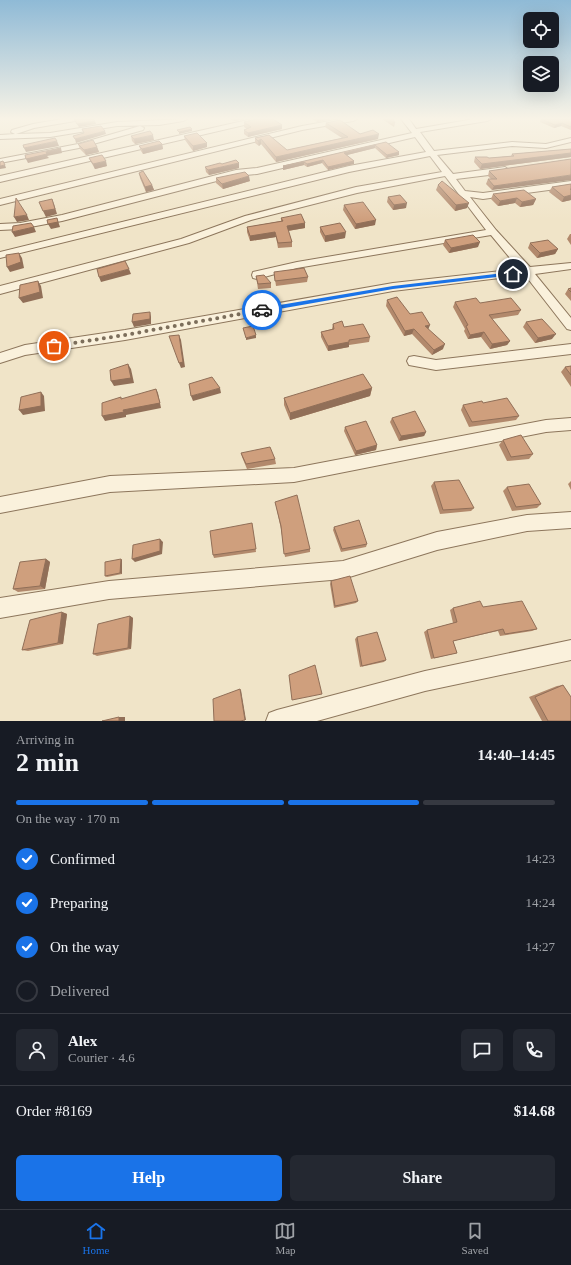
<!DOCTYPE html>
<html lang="en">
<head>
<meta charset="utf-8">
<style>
  :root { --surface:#171b24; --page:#242831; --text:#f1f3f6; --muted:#9ea1a6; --line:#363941; --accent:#1a73e8 }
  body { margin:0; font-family:Georgia,serif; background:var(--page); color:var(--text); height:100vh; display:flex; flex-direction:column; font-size:15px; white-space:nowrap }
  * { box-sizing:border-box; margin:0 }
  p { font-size:13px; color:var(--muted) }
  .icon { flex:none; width:22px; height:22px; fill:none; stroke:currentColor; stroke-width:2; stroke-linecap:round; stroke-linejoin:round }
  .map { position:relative; height:721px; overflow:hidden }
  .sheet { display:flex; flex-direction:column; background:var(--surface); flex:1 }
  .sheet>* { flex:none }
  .buttons { position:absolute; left:523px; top:12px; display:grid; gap:8px }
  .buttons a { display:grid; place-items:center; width:36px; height:36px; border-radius:6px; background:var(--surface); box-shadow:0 4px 16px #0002; font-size:20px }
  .pin { position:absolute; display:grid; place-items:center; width:34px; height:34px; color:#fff; margin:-17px; border:2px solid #fff; border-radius:50%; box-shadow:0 1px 4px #0007 }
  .courier { position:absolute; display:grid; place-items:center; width:40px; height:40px; margin:-20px; border:3px solid #1a73e8; border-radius:50%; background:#fff; color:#222; box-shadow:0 1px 5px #0007 }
  .headline em { font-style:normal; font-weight:800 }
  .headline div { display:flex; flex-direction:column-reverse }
  .headline { display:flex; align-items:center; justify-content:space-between; height:68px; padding:0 16px }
  h1 { font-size:26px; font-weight:800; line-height:30px }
  .bar { display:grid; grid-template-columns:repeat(4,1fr); gap:6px 4px; align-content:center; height:48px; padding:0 16px }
  .bar i { height:5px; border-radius:3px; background:var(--line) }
  .bar .active { background:var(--accent) }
  .bar p { grid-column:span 4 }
  .line { display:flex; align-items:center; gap:10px; padding:0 16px; border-top:1px solid var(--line) }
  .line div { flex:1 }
  .round { display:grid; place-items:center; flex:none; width:42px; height:42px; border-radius:6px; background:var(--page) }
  ol { padding:0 16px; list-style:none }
  li { display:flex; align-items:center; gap:12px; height:44px }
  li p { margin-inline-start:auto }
  li .icon { padding:4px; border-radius:50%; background:var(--accent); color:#fff; stroke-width:4 }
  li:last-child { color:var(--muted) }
  li i { width:22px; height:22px; border:2px solid var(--line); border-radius:50% }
  .cta { display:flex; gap:8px; margin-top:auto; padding:8px 16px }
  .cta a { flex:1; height:46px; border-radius:6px; background:var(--accent); color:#fff; font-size:16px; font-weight:800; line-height:46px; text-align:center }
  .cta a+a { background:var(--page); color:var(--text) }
  .tab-bar { display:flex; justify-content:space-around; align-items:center; height:56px; border-top:1px solid var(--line); background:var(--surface); font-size:11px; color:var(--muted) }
  .tab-bar a { display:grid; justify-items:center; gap:2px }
  .tab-bar .active { color:var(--accent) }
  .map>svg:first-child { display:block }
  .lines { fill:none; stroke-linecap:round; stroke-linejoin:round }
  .minor-casing { stroke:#8d765c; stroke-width:2 }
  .minor { fill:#faf1dc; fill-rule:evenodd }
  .wall { fill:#b2896c }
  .shaded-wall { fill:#916f58 }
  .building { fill:#cf9f7d; stroke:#916f58 }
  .route { fill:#1a73e8 }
  .done { stroke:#7c6e5b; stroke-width:4; stroke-dasharray:0 7.2 }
</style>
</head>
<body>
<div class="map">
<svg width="571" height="721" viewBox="0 0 571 721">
  <rect width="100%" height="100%" fill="#f0e4c8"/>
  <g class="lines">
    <!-- minor casing -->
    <g class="minor-casing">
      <path id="minor" d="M62,119H79L75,121L34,128L16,134L50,133L117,122L187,119L183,121L159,125L117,126L50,137L0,139V135L15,134L11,132L12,130L33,124Z
        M252,119H265L261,121L0,182V176Z
        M341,119H357L353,121L302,130L0,205V199L302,126Z
        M401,119H409L416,129L474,119H491L487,121L420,132L434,151L512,142L546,144L571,138V142L546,148L512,146L437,155L453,174L505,167L509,170L505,173L456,179L465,191L483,193L571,181V187L483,199L470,197L496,230L530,267L571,263V269L535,274L571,318V330L567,329L525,275L393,291L125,340L25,355L0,363V353L25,345L125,330L393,283L519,269L491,235L297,268L257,279L253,278L252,275L253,272L297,262L486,230L445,176L357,193L251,220L189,243L0,294V286L181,239L245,216L356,187L442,172L430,156L349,172L0,258V252L349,166L426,152L415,137L257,174L236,176L62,221L20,229L0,230V224L20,223L62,215L236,170L257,168L412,133Z
        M140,126L144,128L143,130L79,148L0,163V159L78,144Z
        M571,344V354L436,370L409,365L407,361L409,357L414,356L436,360Z
        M571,418V430L546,432L294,482L110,492L0,513V497L110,476L294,468L546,420Z
        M571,512V528L527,531L437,550L343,579L109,599L0,618V598L109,581L343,561L437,532L527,515Z
        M571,640V660L425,691L317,721H266L269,713L277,710L425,671Z"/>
    </g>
    <!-- minor -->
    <use href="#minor" class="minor"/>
  </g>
  <!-- wall -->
  <path class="wall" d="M230,119H245L234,121Z
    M312,119H332L317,122Z
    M382,119H393L395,123L394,127Z
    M541,119H571V130L561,126L554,128L540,122Z
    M244,122L282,129L248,137L244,134V130L247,129L244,127Z
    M326,123L378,139L276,162L261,144L259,146L255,143V138L269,135L287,150L342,138L325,127Z
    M131,136L154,140L135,144L132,141Z
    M184,136L207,143V147L193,151L185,140Z
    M386,142L399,155L386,158L375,148L347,155L354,161V164L328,170L322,163L307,167L304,165L283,170V166Z
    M78,144L97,147L99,152L86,155L80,149Z
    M162,144L163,149L143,154L141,151L139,146Z
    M571,149V157L480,169L474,162L475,157L489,158L511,156L512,154Z
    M89,158L107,166L95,169L91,162Z
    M571,159L492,190L486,184L488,179H491L488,176L489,171Z
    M205,167L239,168L209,175L206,172Z
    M139,173L152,185L154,190L146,192L140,178Z
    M216,178L250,181L223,189L216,183Z
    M571,184V200L562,202L549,192L552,187Z
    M438,185L467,208L455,211L436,190Z
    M493,194L536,199L533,205L520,207L515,203L498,206L491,199Z
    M388,197L406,208L393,210L387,202Z
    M344,205L375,225L355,229L343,210Z
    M281,218L305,223V228L288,231L292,242V247L278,248L276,237L250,241L247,232V227L281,221Z
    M320,227L345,238L325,242L320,232Z
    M570,234H571V245L567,239Z
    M445,240L478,247L449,253L443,245Z
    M530,243L558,249L555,254L537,258L528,248Z
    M274,272L308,277L307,282L276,286Z
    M256,276L271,283V288L258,289Z
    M571,288V301L565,294L568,289Z
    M387,300L410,314L428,329L443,349L432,355L412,334L404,336L386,306Z
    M455,302L480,303L521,310L518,315L492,319L510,341L507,345L490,349L481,337L468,339L464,331L465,329L453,307Z
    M526,322L552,339L535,343L523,327Z
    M333,324L344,327L370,337L369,342L349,345V347L328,351L321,337V332L332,329Z
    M571,366V387L561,372L565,367Z
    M372,388L370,396L290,420L284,405V398Z
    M463,405L519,416L516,420L469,427L461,410Z
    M392,418L426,432L424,436L399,441L390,422Z
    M345,427L377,445L376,450L355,455L344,431Z
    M503,440L533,454L529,459L507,461L499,445Z
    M241,453L275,459L276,464L247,469L242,457Z
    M571,481V490L568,484Z
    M434,482L474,508L471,511L440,514L431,486Z
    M507,487L541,504L537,508L512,511L503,491Z
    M275,502L310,549V552L285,557L281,529L276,506Z
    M252,523L256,552L214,558L213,555Z
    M334,527L367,544L366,547L341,552L333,530Z
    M46,559L50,562L45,589L18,592L13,589Z
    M121,559L122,560V574L107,577L105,576Z
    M331,581L358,601L356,603L334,608L330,584Z
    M483,607L537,629L532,631L500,636L498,631L453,641L457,653L431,659L424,632L427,630L453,623L450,610L453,608Z
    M62,612L67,614L63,644L28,651L22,650Z
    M130,616L133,618L131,649L97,656L93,654Z
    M357,637L386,660L384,662L360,667L355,639Z
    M563,685L571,721H542L529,697L557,686Z"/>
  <!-- shaded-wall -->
  <path class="shaded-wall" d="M234,119H245L234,121Z
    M317,119H332L317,122Z
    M95,121L96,124L79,127L77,124Z
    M562,123L561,126L554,128L555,125Z
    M282,125V129L248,137V133Z
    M192,129V131L179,134V132Z
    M105,131L106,134L76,143L75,139Z
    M379,134L378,139L276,162V157Z
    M153,135L154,140L135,144L134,139Z
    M261,139V144L259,146L258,141Z
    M57,141L59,146L26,152L24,148Z
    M207,143V147L193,151V146Z
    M162,144L163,149L143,154L142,149Z
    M375,145V148L343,156L344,153Z
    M97,147L99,152L86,155L84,150Z
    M61,148L62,153L47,156L49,158L28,163L26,159L46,152Z
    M399,152V155L386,158L387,155Z
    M571,153V157L480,169L482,164Z
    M323,160L322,163L307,167V164Z
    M106,161L107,166L95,169L93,164Z
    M354,161V164L328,170V167Z
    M304,162V165L283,170V166Z
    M239,163V168L209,175L208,170Z
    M5,165L6,168L0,169V166Z
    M571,175V180L492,190L494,186Z
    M249,176L250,181L223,189L222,184Z
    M152,185L154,190L146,192L145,187Z
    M571,195V200L562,202L564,197Z
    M517,198L515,203L498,206L500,201Z
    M52,199L54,204L57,214L46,217L43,211Z
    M536,199L533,205L520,207L522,202Z
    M407,203L406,208L393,210L394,205Z
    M469,203L467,208L455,211L456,205Z
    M27,215L29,220L17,222L14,217Z
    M57,218L60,227L51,229L48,224Z
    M376,220L375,225L355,229L356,224Z
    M305,223V228L287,231V226Z
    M34,227L36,232L15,237L12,232Z
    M275,232L276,237L250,241V236Z
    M346,232L345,238L325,242V236Z
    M480,242L478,247L449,253L451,248Z
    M558,249L555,254L537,258L540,253Z
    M19,253L22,258L24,268L10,272L7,267Z
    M129,269L131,274L101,282L99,277Z
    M38,281L41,286L43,298L23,303L19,298Z
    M150,312L151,317V324L134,327L132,322Z
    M430,325L428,330L425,326Z
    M414,329L412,334L404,336L405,331Z
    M484,332L481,337L468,339L470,335Z
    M556,334L552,339L535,343L538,338Z
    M179,335L181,340L185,367L181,368L179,363Z
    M256,335V338L246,340V338Z
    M510,341L507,345L490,349L492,344Z
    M349,342V347L328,351V346Z
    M445,344L443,349L432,355L434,350Z
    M128,364L131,369L134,383L114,386L111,381Z
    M220,388L221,393L193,401L191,396Z
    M372,388L370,396L290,420V413Z
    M156,389L158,393L161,408L126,415V417L105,421L102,416L123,410Z
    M41,392L44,396L45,411L23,415L19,410Z
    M426,432L424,436L399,441L401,436Z
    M377,445L376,450L355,455L356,451Z
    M160,539L163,542L162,554L135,562L132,559Z
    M46,559L50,562L45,589L40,586Z
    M121,559L122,560V574L120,573Z
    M62,612L67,614L63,644L58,643Z
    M130,616L133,618L131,649L128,648Z
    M240,689L241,690L246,720H245Z
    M119,717H125V721H119Z"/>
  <!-- building -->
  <path class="building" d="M74,119H93L95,121L77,124Z
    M256,119H273L282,125L248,133L244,130L251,127L244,122Z
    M389,119H393L395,123Z
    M541,119H571V127L562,123L555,125Z
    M340,120L360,134L373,130L379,134L276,157L261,139L258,141L255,138L269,135L287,150L348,137L326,123Z
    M101,126L105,131L75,139L73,136L84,133L82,129Z
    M190,127L192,129L179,132L177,130Z
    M150,131L153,135L134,139L131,136Z
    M197,133L207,143L193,146L184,136Z
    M55,138L57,141L24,148L23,145Z
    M93,140L97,147L84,150L78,144Z
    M159,141L162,144L142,149L139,146Z
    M386,142L399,152L387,155L375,145L344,153L354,161L328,167L323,160L307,164L304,162L283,166Z
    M61,148L46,152L47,154L26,159L25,155Z
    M571,149V153L482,164L475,157H487L489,158L514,156L512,154Z
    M102,155L106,161L93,164L89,158Z
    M571,159V175L494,186L488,179H497L489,171Z
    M236,160L239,163L208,170L205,167L220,163L222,164Z
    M3,161L5,165L0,166V162Z
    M143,171L152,185L145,187L139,173Z
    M245,172L249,176L222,184L216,178Z
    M442,181L469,203L456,205L438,185Z
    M571,184V189H570L571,190V195L564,197L552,187Z
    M524,190L536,199L522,202L517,198L500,201L493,194Z
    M400,195L407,203L394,205L388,197Z
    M16,198L27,215L14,217Z
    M52,199L55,209L43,211L39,202Z
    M363,202L376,220L356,224L344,205Z
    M301,214L305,223L287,226L292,242L278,243L275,232L250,236L247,227L283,221L281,218Z
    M57,218L58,222L48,224L47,220Z
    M31,223L34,227L12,232L13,226Z
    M340,223L346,232L325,236L320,227Z
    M473,235L480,242L451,248L445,240Z
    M548,240L558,249L540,253L530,243Z
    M19,253L21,262L7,267L6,255Z
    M125,261L129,269L99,277L97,269Z
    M304,268L308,277L275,281L274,272Z
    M264,275L271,283L258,284L256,276Z
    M38,281L40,292L19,298L20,285Z
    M571,288V292L568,289Z
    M397,297L410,314L422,312L430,325L425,326L445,344L434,350L414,329L405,331L387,300Z
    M476,298L480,303L511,298L521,310L489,315L510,341L492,344L484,332L470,335L466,326L468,325L455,302Z
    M150,312V319L132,322L133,314Z
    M542,319L556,334L538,338L526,322Z
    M342,321L344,327L363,324L370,337L349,340V342L328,346L321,332L334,329L333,324Z
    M253,326L256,335L246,338L243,328Z
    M179,335L183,362L179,363L169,336Z
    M128,364L131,378L111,381L110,370Z
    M571,366V375L565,367Z
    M363,374L372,388L290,413L284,398Z
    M212,377L220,388L191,396L189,384Z
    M156,389L160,403L123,410L124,412L102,416V403L121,397V399Z
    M41,392V406L19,410L21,397Z
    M507,398L519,416L472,422L463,405L482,401L483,403Z
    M415,411L426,432L401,436L392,418Z
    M366,421L377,445L356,451L345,427Z
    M521,435L533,454L511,457L503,440Z
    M270,447L275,459L246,464L241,453Z
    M459,480L474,508L443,510L434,482Z
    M529,484L541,504L516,507L507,487Z
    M297,495L310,549L284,554L281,526L275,502Z
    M359,520L367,544L342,549L334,527Z
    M252,523L256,549L213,555L210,531Z
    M160,539V551L132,559L133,545Z
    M46,559L40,586L13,589L20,562Z
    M121,559L120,573L105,576V562Z
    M350,576L358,601L335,606L331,581Z
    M480,601L483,607L522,601L537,629L505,634L503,629L453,641L457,653L434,658L427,630L457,622L453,608Z
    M62,612L58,643L22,650L30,620Z
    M130,616L128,648L93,654L98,624Z
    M377,632L386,660L362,666L357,637Z
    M315,665L322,694L292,700L289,675Z
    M563,685L571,697V721H548L535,697Z
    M240,689L245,720L240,721H214L213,699Z
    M119,717V721H102Z"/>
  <!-- sky -->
  <linearGradient id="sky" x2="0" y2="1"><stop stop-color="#8fbad6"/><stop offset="0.54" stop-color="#f8f3e6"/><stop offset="1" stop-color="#f8f3e6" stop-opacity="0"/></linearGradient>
  <rect width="571" height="220" fill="url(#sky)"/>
  <!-- route -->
  <path class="route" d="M513,272H515V275L393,289L262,312L259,310L262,308L393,286Z"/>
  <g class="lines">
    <!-- done -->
    <path class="done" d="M54,346L125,335L262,310"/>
  </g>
</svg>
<div class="buttons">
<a><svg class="icon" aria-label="locate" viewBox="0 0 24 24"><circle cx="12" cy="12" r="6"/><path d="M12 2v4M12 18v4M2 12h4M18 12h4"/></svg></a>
<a><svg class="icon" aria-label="layers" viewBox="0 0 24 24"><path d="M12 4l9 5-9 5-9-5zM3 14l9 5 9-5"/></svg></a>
</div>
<div class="pin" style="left:54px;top:346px;background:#ea580c"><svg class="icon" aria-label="bag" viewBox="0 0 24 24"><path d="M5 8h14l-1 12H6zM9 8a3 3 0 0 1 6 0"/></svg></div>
<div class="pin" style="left:513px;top:274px;background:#1f2937"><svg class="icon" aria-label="home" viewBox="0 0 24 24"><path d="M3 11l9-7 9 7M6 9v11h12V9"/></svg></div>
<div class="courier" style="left:262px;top:310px"><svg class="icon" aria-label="car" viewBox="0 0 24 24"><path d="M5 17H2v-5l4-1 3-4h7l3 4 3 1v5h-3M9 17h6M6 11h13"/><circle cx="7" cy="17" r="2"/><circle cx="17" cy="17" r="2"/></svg></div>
</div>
<section class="sheet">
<div class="headline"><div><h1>2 min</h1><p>Arriving in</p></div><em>14:40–14:45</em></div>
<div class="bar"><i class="active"></i><i class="active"></i><i class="active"></i><i></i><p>On the way · 170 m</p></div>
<ol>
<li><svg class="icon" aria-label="check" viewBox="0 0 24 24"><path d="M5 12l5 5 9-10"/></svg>Confirmed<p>14:23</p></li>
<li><svg class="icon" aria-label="check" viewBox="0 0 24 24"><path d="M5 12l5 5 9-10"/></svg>Preparing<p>14:24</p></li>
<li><svg class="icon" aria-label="check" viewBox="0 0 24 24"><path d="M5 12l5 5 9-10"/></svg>On the way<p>14:27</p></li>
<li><i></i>Delivered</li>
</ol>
<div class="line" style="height:72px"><a class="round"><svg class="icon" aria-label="person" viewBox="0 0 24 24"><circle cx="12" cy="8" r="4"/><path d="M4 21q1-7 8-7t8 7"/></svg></a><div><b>Alex</b><p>Courier · 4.6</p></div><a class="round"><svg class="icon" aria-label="chat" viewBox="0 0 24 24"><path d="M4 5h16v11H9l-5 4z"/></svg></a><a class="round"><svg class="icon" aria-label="phone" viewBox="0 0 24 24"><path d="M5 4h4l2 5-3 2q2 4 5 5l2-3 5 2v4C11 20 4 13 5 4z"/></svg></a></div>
<div class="line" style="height:52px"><div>Order #8169</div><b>$14.68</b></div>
<div class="cta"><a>Help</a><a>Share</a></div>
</section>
<nav class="tab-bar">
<a class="active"><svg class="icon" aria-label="home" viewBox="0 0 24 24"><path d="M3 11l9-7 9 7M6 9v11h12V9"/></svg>Home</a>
<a><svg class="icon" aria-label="map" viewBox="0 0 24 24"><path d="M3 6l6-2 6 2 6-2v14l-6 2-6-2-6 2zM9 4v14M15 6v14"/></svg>Map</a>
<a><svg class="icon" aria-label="saved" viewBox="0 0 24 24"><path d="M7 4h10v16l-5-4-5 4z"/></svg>Saved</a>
</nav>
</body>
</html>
